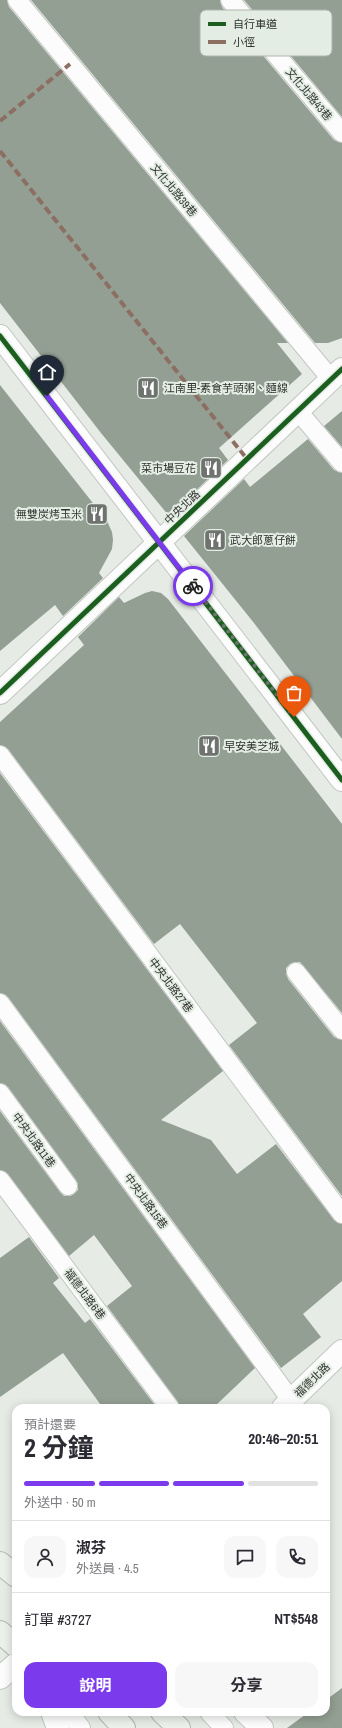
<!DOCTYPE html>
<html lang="zh-TW">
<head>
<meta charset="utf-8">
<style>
  :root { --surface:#fff; --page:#f7f7f7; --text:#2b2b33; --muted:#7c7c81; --line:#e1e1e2; --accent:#7c3aed }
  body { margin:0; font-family:"Archivo Narrow","Noto Sans TC",sans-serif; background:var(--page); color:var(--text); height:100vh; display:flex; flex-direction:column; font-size:15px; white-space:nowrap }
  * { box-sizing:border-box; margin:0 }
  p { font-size:13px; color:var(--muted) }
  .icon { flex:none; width:22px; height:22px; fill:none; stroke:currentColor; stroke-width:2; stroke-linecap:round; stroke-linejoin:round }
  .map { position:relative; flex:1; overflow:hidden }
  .details { position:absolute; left:12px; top:1404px; width:318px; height:312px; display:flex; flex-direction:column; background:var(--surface); border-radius:12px; box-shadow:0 2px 10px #0003 }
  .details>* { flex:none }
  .pin { position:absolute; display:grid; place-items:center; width:34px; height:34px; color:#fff; margin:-41px -17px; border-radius:50% 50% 50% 0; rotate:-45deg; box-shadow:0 0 4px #0007 }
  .pin .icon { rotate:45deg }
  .courier { position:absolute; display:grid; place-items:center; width:40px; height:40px; margin:-20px; border:3px solid #7c3aed; border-radius:50%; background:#fff; color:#222; box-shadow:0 1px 5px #0007 }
  .overview em { font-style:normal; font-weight:700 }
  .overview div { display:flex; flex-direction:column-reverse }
  .overview { display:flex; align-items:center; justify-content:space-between; height:68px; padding:0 12px }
  h1 { font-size:26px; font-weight:700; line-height:30px }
  .bar { display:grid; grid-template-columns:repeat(4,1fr); gap:6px 4px; align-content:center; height:48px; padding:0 12px }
  .bar i { height:5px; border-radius:3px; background:var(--line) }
  .bar .current { background:var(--accent) }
  .bar p { grid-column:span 4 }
  .line { display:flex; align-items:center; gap:10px; padding:0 12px; border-top:1px solid var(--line) }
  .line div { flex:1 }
  .round { display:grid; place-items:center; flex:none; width:42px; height:42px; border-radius:12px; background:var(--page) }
  .button { display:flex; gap:8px; margin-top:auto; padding:8px 12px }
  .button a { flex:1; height:46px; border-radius:12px; background:var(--accent); color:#fff; font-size:16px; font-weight:700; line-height:46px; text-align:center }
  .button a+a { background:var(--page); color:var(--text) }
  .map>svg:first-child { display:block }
  .building { fill:#929f92 }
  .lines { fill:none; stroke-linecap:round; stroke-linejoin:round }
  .lane-casing { stroke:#c3c7c3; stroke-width:20 }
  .street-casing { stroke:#c3c7c3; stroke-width:24 }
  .secondary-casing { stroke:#c3c7c3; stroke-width:24 }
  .primary-casing { stroke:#b0b8b0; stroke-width:24 }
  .lane { stroke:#fbfcfb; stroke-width:18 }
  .street { stroke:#fbfcfb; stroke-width:22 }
  .secondary { stroke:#fbfcfb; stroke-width:22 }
  .primary { stroke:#ebf0eb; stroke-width:22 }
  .quiet { stroke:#8d6e63; stroke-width:4; stroke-dasharray:8 4; stroke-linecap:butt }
  .cycleway-casing { stroke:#e4ede4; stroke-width:8 }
  .cycleway { stroke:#1b5e20; stroke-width:5 }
  .done { stroke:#6f736f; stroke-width:4; stroke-dasharray:0 7.2 }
  .route { stroke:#7c3aed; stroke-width:5 }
  .labels { text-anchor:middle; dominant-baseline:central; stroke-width:4; stroke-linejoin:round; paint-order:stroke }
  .street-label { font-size:11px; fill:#2f322f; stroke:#e4ede4 }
  .poi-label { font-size:11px; fill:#2f322f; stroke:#e4ede4; text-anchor:start }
  .key { fill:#e4ede4; stroke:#aeb5ae; stroke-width:1 }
  .key-label { font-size:11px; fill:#2f322f }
</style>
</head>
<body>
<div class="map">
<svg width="342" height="1728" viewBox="0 0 342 1728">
  <rect width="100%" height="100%" fill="#e6ebe6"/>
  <!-- building -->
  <path class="building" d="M0,0H7L9,7L288,343H277L302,374L219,448L228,460L169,516L101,433L0,303Z
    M31,0H220L222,7L334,140L342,143V338L328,343H315Z
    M244,0H342V117Z
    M0,385L107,521L112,532L113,540L112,549L99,573L103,578L63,616L55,605L0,651Z
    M342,411V447L324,426Z
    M308,439L334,470L342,473V739L254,623L184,536L244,479L250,487Z
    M152,591L161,593L168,599L342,824V1013L300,962H295L290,964L286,968V973L288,979L334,1037L342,1040V1196L229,1045L257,1023L180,924L154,944L8,749L0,745V722L84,645L78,637L119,597L124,603L145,593Z
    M0,773L223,1071L161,1120L211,1140L237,1174L276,1144L334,1220L342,1224V1281L303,1314L321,1337L281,1368L8,997L0,993Z
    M0,1021L255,1368L213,1408H180L178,1402L107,1306L132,1286L94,1235L69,1256L8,1174L0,1170V1111L60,1192L64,1196H70L74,1194L78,1190V1184L76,1180L8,1087L0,1083Z
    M29,1237L59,1278L53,1283L85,1323L90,1319L157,1408H103L63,1353L0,1397V1258Z
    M342,1688V1728H287L309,1712H326V1700Z"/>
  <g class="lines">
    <!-- lane casing -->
    <g class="lane-casing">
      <path id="lane" d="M17,0L331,379
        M230,0L342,133
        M298,411L342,463
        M0,755L342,1214
        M296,972L342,1030
        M0,1003L291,1400
        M0,1093L68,1186
        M0,1180L170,1408
        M69,1712L81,1728
        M209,1712L224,1728"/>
    </g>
    <!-- street casing -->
    <g class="street-casing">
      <path id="street" d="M0,336L342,780
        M0,693L342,369
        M0,1678L16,1664
        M52,1712L58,1728
        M245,1712L262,1728"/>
    </g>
    <!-- secondary casing -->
    <g class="secondary-casing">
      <path id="secondary" d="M283,1408L342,1351"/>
    </g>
    <!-- primary casing -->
    <g class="primary-casing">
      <path id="primary" d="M0,1563L16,1576
        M0,1632L16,1646
        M109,1712L124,1728
        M162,1712L179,1728"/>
    </g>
    <!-- lane -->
    <use href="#lane" class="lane"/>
    <!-- street -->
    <use href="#street" class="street"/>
    <!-- secondary -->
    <use href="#secondary" class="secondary"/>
    <!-- primary -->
    <use href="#primary" class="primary"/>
    <!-- quiet -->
    <path class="quiet" d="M0,121L70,64
      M0,151L247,459"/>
    <!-- cycleway casing -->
    <g class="cycleway-casing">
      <path id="cycleway" d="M0,336L342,780
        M0,693L342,369"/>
    </g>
    <!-- cycleway -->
    <use href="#cycleway" class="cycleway"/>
  </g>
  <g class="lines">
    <!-- done -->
    <path class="done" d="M193,586L294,717"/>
    <!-- route -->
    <path class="route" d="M47,396L193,586"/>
  </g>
  <!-- icons -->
  <defs>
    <g id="restaurant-square" transform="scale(1.15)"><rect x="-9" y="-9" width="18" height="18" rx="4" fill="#6f736f" stroke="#e4ede4"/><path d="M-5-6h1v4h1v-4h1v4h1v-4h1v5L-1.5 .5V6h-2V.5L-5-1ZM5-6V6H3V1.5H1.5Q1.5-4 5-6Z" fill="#fff"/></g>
  </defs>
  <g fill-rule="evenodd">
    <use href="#restaurant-square" x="148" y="388"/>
    <use href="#restaurant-square" x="211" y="468"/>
    <use href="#restaurant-square" x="97" y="514"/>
    <use href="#restaurant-square" x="215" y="540"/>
    <use href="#restaurant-square" x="209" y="746"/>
  </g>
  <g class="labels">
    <!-- street labels -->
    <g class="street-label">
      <text transform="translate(309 94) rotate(50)">文化北路43巷</text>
      <text transform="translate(174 190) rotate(50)">文化北路39巷</text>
      <text transform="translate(182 507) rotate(-43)">中央北路</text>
      <text transform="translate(171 985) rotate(53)">中央北路27巷</text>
      <text transform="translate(34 1140) rotate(54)">中央北路11巷</text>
      <text transform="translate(146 1201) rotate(54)">中央北路15巷</text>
      <text transform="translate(85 1294) rotate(53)">福德北路6巷</text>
      <text transform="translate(312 1380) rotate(-44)">福德北路</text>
    </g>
    <!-- poi labels -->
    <g class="poi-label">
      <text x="164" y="388">江南里-素食芋頭粥、麵線</text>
      <text x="196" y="468" text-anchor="end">菜市場豆花</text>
      <text x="82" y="514" text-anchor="end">無雙炭烤玉米</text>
      <text x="230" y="540">武大郎蔥仔餅</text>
      <text x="224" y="746">早安美芝城</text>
    </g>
  </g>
  <!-- legend -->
  <rect x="200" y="10" width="132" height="46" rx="6" class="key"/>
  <rect x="208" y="22" width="18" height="4" fill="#1b5e20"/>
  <rect x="208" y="40" width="18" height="4" fill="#8d6e63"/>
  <g class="key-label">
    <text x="233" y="28">自行車道</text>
    <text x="233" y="46">小徑</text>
  </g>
</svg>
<div class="pin" style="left:294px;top:717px;background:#ea580c"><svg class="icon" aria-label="bag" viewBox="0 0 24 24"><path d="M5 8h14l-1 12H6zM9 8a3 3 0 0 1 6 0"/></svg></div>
<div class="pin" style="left:47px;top:396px;background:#1f2937"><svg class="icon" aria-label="home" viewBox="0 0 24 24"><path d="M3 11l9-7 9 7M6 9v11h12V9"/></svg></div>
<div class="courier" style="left:193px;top:586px"><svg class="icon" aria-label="bike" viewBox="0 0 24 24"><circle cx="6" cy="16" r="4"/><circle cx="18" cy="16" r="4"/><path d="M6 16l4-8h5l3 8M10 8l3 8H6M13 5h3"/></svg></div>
<section class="details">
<div class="overview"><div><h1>2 分鐘</h1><p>預計還要</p></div><em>20:46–20:51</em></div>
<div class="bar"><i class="current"></i><i class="current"></i><i class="current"></i><i></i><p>外送中 · 50 m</p></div>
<div class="line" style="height:72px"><a class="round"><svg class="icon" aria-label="person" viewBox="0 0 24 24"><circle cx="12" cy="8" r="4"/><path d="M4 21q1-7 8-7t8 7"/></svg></a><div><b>淑芬</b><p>外送員 · 4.5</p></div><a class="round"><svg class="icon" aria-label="chat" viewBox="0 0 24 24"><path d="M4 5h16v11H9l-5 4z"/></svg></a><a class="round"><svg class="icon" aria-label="phone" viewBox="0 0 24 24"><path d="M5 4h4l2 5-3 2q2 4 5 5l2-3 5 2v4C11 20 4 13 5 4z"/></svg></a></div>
<div class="line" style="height:52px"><div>訂單 #3727</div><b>NT$548</b></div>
<div class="button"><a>說明</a><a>分享</a></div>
</section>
</div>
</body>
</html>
